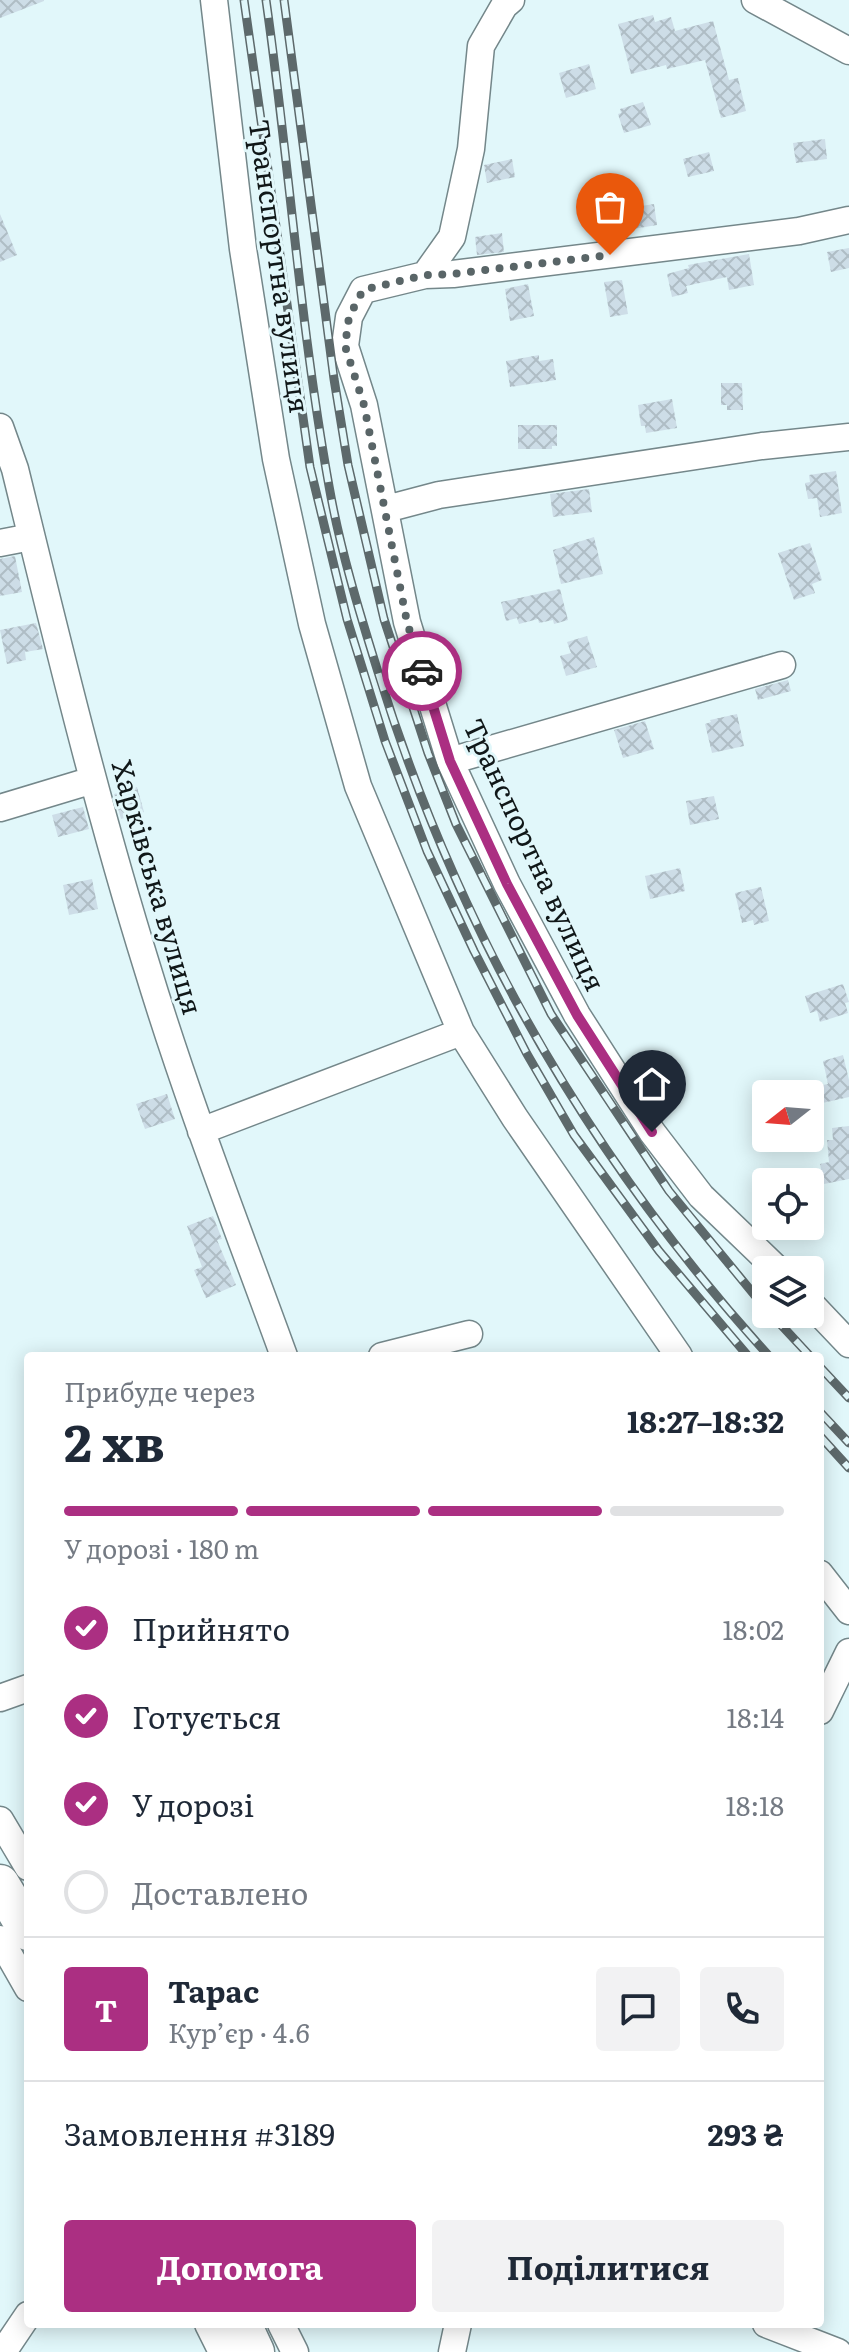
<!DOCTYPE html>
<html lang="uk">
<head>
<meta charset="utf-8">
<style>
  :root { --surface:#fff; --page:#f2f2f3; --text:#1f2937; --muted:#747a83; --line:#e0e1e3; --accent:#ab2f82 }
  body { margin:0; font-family:Literata,serif; background:var(--page); color:var(--text); height:100vh; display:flex; flex-direction:column; font-size:30px; white-space:nowrap }
  * { box-sizing:border-box; margin:0 }
  p { font-size:26px; color:var(--muted) }
  .icon { flex:none; width:44px; height:44px; fill:none; stroke:currentColor; stroke-width:2; stroke-linecap:round; stroke-linejoin:round }
  .map { position:relative; flex:1; overflow:hidden }
  .drawer { position:absolute; left:24px; top:1352px; width:800px; height:976px; display:flex; flex-direction:column; background:var(--surface); border-radius:8px; box-shadow:0 4px 20px #0003 }
  .drawer>* { flex:none }
  .needle { width:52px; rotate:253deg }
  .buttons { position:absolute; left:752px; top:1080px; display:grid; gap:16px }
  .buttons a { display:grid; place-items:center; width:72px; height:72px; border-radius:8px; background:var(--surface); box-shadow:0 4px 20px #0003; font-size:40px }
  .pin { position:absolute; display:grid; place-items:center; width:68px; height:68px; color:#fff; margin:-82px -34px; border-radius:50% 50% 50% 0; rotate:-45deg; box-shadow:0 0 8px #0007 }
  .pin .icon { rotate:45deg }
  .courier { position:absolute; display:grid; place-items:center; width:80px; height:80px; margin:-40px; border:6px solid #ab2f82; border-radius:50%; background:#fff; color:#222; box-shadow:0 2px 10px #0007 }
  .overview em { font-style:normal; font-weight:700 }
  .overview div { display:flex; flex-direction:column-reverse }
  .overview { display:flex; align-items:center; justify-content:space-between; height:136px; padding:0 40px }
  h1 { font-size:52px; font-weight:700; line-height:60px }
  .bar { display:grid; grid-template-columns:repeat(4,1fr); gap:12px 8px; align-content:center; height:96px; padding:0 40px }
  .bar i { height:10px; border-radius:6px; background:var(--line) }
  .bar .active { background:var(--accent) }
  .bar p { grid-column:span 4 }
  .line { display:flex; align-items:center; gap:20px; padding:0 40px; border-top:2px solid var(--line) }
  .line div { flex:1 }
  .round { display:grid; place-items:center; flex:none; width:84px; height:84px; border-radius:8px; background:var(--page) }
  ol { padding:0 40px; list-style:none }
  li { display:flex; align-items:center; gap:24px; height:88px }
  li p { margin-inline-start:auto }
  li .icon { padding:8px; border-radius:50%; background:var(--accent); color:#fff; stroke-width:4 }
  li:last-child { color:var(--muted) }
  li i { width:44px; height:44px; border:4px solid var(--line); border-radius:50% }
  .cta { display:flex; gap:16px; margin-top:auto; padding:16px 40px }
  .cta a { flex:1; height:92px; border-radius:8px; background:var(--accent); color:#fff; font-size:32px; font-weight:700; line-height:92px; text-align:center }
  .cta a+a { background:var(--page); color:var(--text) }
  .map>svg:first-child { display:block }
  .building { fill:url(#building-cross-hatch) }
  .lines { fill:none; stroke-linecap:round; stroke-linejoin:round }
  .minor-casing { stroke:#74878a; stroke-width:29 }
  .highway-casing { stroke:#74878a; stroke-width:41 }
  .minor { stroke:#fff; stroke-width:26 }
  .highway { stroke:#fff; stroke-width:38 }
  .rail-casing { stroke:#5d696b; stroke-width:9 }
  .rail { stroke:#e1f7fa; stroke-width:6; stroke-dasharray:18; stroke-linecap:butt }
  .done { stroke:#596567; stroke-width:8; stroke-dasharray:0 14.4 }
  .route { stroke:#ab2f82; stroke-width:10 }
  .labels { text-anchor:middle; dominant-baseline:central; stroke-width:6; stroke-linejoin:round; paint-order:stroke }
  .street-label { font-size:28px; fill:#101718; stroke:#e1f7fa }
</style>
</head>
<body>
<div class="map">
<svg width="849" height="2352" viewBox="0 0 849 2352">
  <defs>
    <pattern id="building-cross-hatch" width="8" height="8" patternUnits="userSpaceOnUse" patternTransform="scale(2)"><rect width="8" height="8" fill="#cddde7"/><path d="M0 0l8 8M0 8l8-8" fill="none" stroke="#afbdc5"/></pattern>
  </defs>
  <rect width="100%" height="100%" fill="#e1f7fa"/>
  <!-- building -->
  <path class="building" d="M0,0H44V1L0,18Z
    M653,15L655,22L671,17L675,31L713,21L729,80L738,78L746,111L721,118L705,60L667,69L666,65L631,74L618,24Z
    M589,64L596,89L566,98L559,73Z
    M643,102L651,125L624,133L618,114L621,113L620,109Z
    M825,139L827,159L796,163L793,143Z
    M709,152L714,171L688,177L683,159Z
    M512,159L515,177L487,183L484,165Z
    M654,204L657,225L633,229L629,208Z
    M0,214L17,255L0,262Z
    M502,233L504,252L477,255L475,237Z
    M849,248V268L831,272L827,252Z
    M749,254L754,285L729,290L727,277L686,286L688,293L672,297L667,274L689,268L688,265Z
    M622,280L628,314L610,317L604,282Z
    M528,284L534,316L510,321L505,289Z
    M539,355V361L553,359L556,380L510,387L506,361Z
    M721,383H742L743,410H727V405H721Z
    M672,399L677,428L646,433L645,426H641L638,405Z
    M518,425H557V446H552V449H518Z
    M836,471L842,513L820,517L817,498L808,499L805,483L810,482L809,475Z
    M589,489L592,512L553,517L550,494Z
    M594,537L603,574L561,584L553,550Z
    M810,543L822,580L812,584L815,593L794,600L778,553Z
    M15,556L22,592L0,596V559Z
    M560,589L568,620L554,624L553,620L539,623L538,619L519,624L517,618L506,621L501,602Z
    M36,623L43,649L25,652L26,660L7,664L0,630Z
    M587,636L597,667L566,676L560,656L571,653L567,642Z
    M788,680L791,691L758,700L755,689Z
    M737,714L744,746L712,753L705,724L711,722L710,720Z
    M645,721L654,749L623,758L614,730Z
    M137,787L144,812L121,819L114,794Z
    M714,796L719,819L690,825L686,801Z
    M83,807L89,829L58,837L52,815Z
    M680,868L685,891L650,899L645,876Z
    M92,879L98,909L69,915L63,885Z
    M761,887L769,921L754,925L753,920L742,923L735,893Z
    M843,984L849,1002L845,1003L848,1013L820,1022L817,1011L810,1013L805,996Z
    M843,1055L849,1080V1097L818,1104L813,1087L828,1084L823,1061Z
    M167,1094L175,1119L145,1129L136,1104Z
    M849,1126V1179L824,1184L820,1164L829,1162L827,1140H833L832,1128Z
    M213,1216L222,1239L217,1240L236,1285L206,1298L194,1270L202,1267L187,1226Z"/>
  <g class="lines">
    <!-- minor casing -->
    <g class="minor-casing">
      <path id="minor" d="M214,0L243,249L276,459L312,624L358,786L461,1032L515,1118L679,1356
        M511,0L504,6L481,46L471,149L452,237L425,275L363,290L349,317L345,346L364,405L407,622L450,761L507,884L577,1015L652,1132L701,1196L778,1270
        M755,0L849,51
        M425,275L453,274L799,231L849,220
        M0,427L15,469C56,636 96,803 147,967C187,1099 237,1227 284,1356
        M386,509L439,495L762,446L849,437
        M0,543L31,537
        M450,761L782,665
        M0,808L93,780
        M201,1131L461,1032
        M810,1303L849,1344
        M382,1356L469,1334
        M820,1574L849,1611
        M0,1698L28,1688
        M820,1711L849,1652
        M0,1820L28,1867
        M0,1939L28,1988
        M208,2324L222,2352
        M281,2324L295,2352
        M766,2324L838,2352
        M3,2352L28,2315
        M452,2352L458,2324"/>
    </g>
    <!-- highway casing -->
    <g class="highway-casing">
      <path id="highway" d="M0,1884L28,1931
        M242,2324L255,2352"/>
    </g>
    <!-- minor -->
    <use href="#minor" class="minor"/>
    <!-- highway -->
    <use href="#highway" class="highway"/>
    <!-- rail casing -->
    <g class="rail-casing">
      <path id="rail" d="M244,0L310,467L347,619L385,741L427,851L474,951L527,1054L574,1135L659,1251L748,1356
        M266,0C289,162 300,325 329,486C340,549 359,611 378,672C457,928 589,1158 769,1356
        M284,0L334,379L348,465L384,619L428,753L456,824L551,1014L669,1191L766,1309
        M771,1314L810,1356
        M820,1367L849,1398
        M820,1412L849,1443
        M820,1436L849,1468"/>
    </g>
    <!-- rail -->
    <use href="#rail" class="rail"/>
  </g>
  <g class="lines">
    <!-- done -->
    <path class="done" d="M422,671L407,622L364,405L345,346L349,317L363,290L425,275L453,274L610,255"/>
    <!-- route -->
    <path class="route" d="M422,671L450,761L507,884L577,1015L652,1132"/>
  </g>
  <g class="labels">
    <!-- street labels -->
    <g class="street-label">
      <text transform="translate(281 266) rotate(82)">Транспортна вулиця</text>
      <text transform="translate(536 854) rotate(65)">Транспортна вулиця</text>
      <text transform="translate(159 887) rotate(74)">Харківська вулиця</text>
    </g>
  </g>
</svg>
<div class="buttons">
<a><svg class="needle" viewBox="-14 -14 28 28"><path d="M0-13l5 13h-10z" fill="#e53935"/><path d="M0 13l5-13h-10z" fill="#747a83"/></svg></a>
<a><svg class="icon" aria-label="locate" viewBox="0 0 24 24"><circle cx="12" cy="12" r="6"/><path d="M12 2v4M12 18v4M2 12h4M18 12h4"/></svg></a>
<a><svg class="icon" aria-label="layers" viewBox="0 0 24 24"><path d="M12 4l9 5-9 5-9-5zM3 14l9 5 9-5"/></svg></a>
</div>
<div class="pin" style="left:610px;top:255px;background:#ea580c"><svg class="icon" aria-label="bag" viewBox="0 0 24 24"><path d="M5 8h14l-1 12H6zM9 8a3 3 0 0 1 6 0"/></svg></div>
<div class="pin" style="left:652px;top:1132px;background:#1f2937"><svg class="icon" aria-label="home" viewBox="0 0 24 24"><path d="M3 11l9-7 9 7M6 9v11h12V9"/></svg></div>
<div class="courier" style="left:422px;top:671px"><svg class="icon" aria-label="car" viewBox="0 0 24 24"><path d="M5 17H2v-5l4-1 3-4h7l3 4 3 1v5h-3M9 17h6M6 11h13"/><circle cx="7" cy="17" r="2"/><circle cx="17" cy="17" r="2"/></svg></div>
<section class="drawer">
<div class="overview"><div><h1>2 хв</h1><p>Прибуде через</p></div><em>18:27–18:32</em></div>
<div class="bar"><i class="active"></i><i class="active"></i><i class="active"></i><i></i><p>У дорозі · 180 m</p></div>
<ol>
<li><svg class="icon" aria-label="check" viewBox="0 0 24 24"><path d="M5 12l5 5 9-10"/></svg>Прийнято<p>18:02</p></li>
<li><svg class="icon" aria-label="check" viewBox="0 0 24 24"><path d="M5 12l5 5 9-10"/></svg>Готується<p>18:14</p></li>
<li><svg class="icon" aria-label="check" viewBox="0 0 24 24"><path d="M5 12l5 5 9-10"/></svg>У дорозі<p>18:18</p></li>
<li><i></i>Доставлено</li>
</ol>
<div class="line" style="height:144px"><b class="round" style="background:var(--accent);color:#fff">Т</b><div><b>Тарас</b><p>Кур’єр · 4.6</p></div><a class="round"><svg class="icon" aria-label="chat" viewBox="0 0 24 24"><path d="M4 5h16v11H9l-5 4z"/></svg></a><a class="round"><svg class="icon" aria-label="phone" viewBox="0 0 24 24"><path d="M5 4h4l2 5-3 2q2 4 5 5l2-3 5 2v4C11 20 4 13 5 4z"/></svg></a></div>
<div class="line" style="height:104px"><div>Замовлення #3189</div><b>293 ₴</b></div>
<div class="cta"><a>Допомога</a><a>Поділитися</a></div>
</section>
</div>
</body>
</html>
